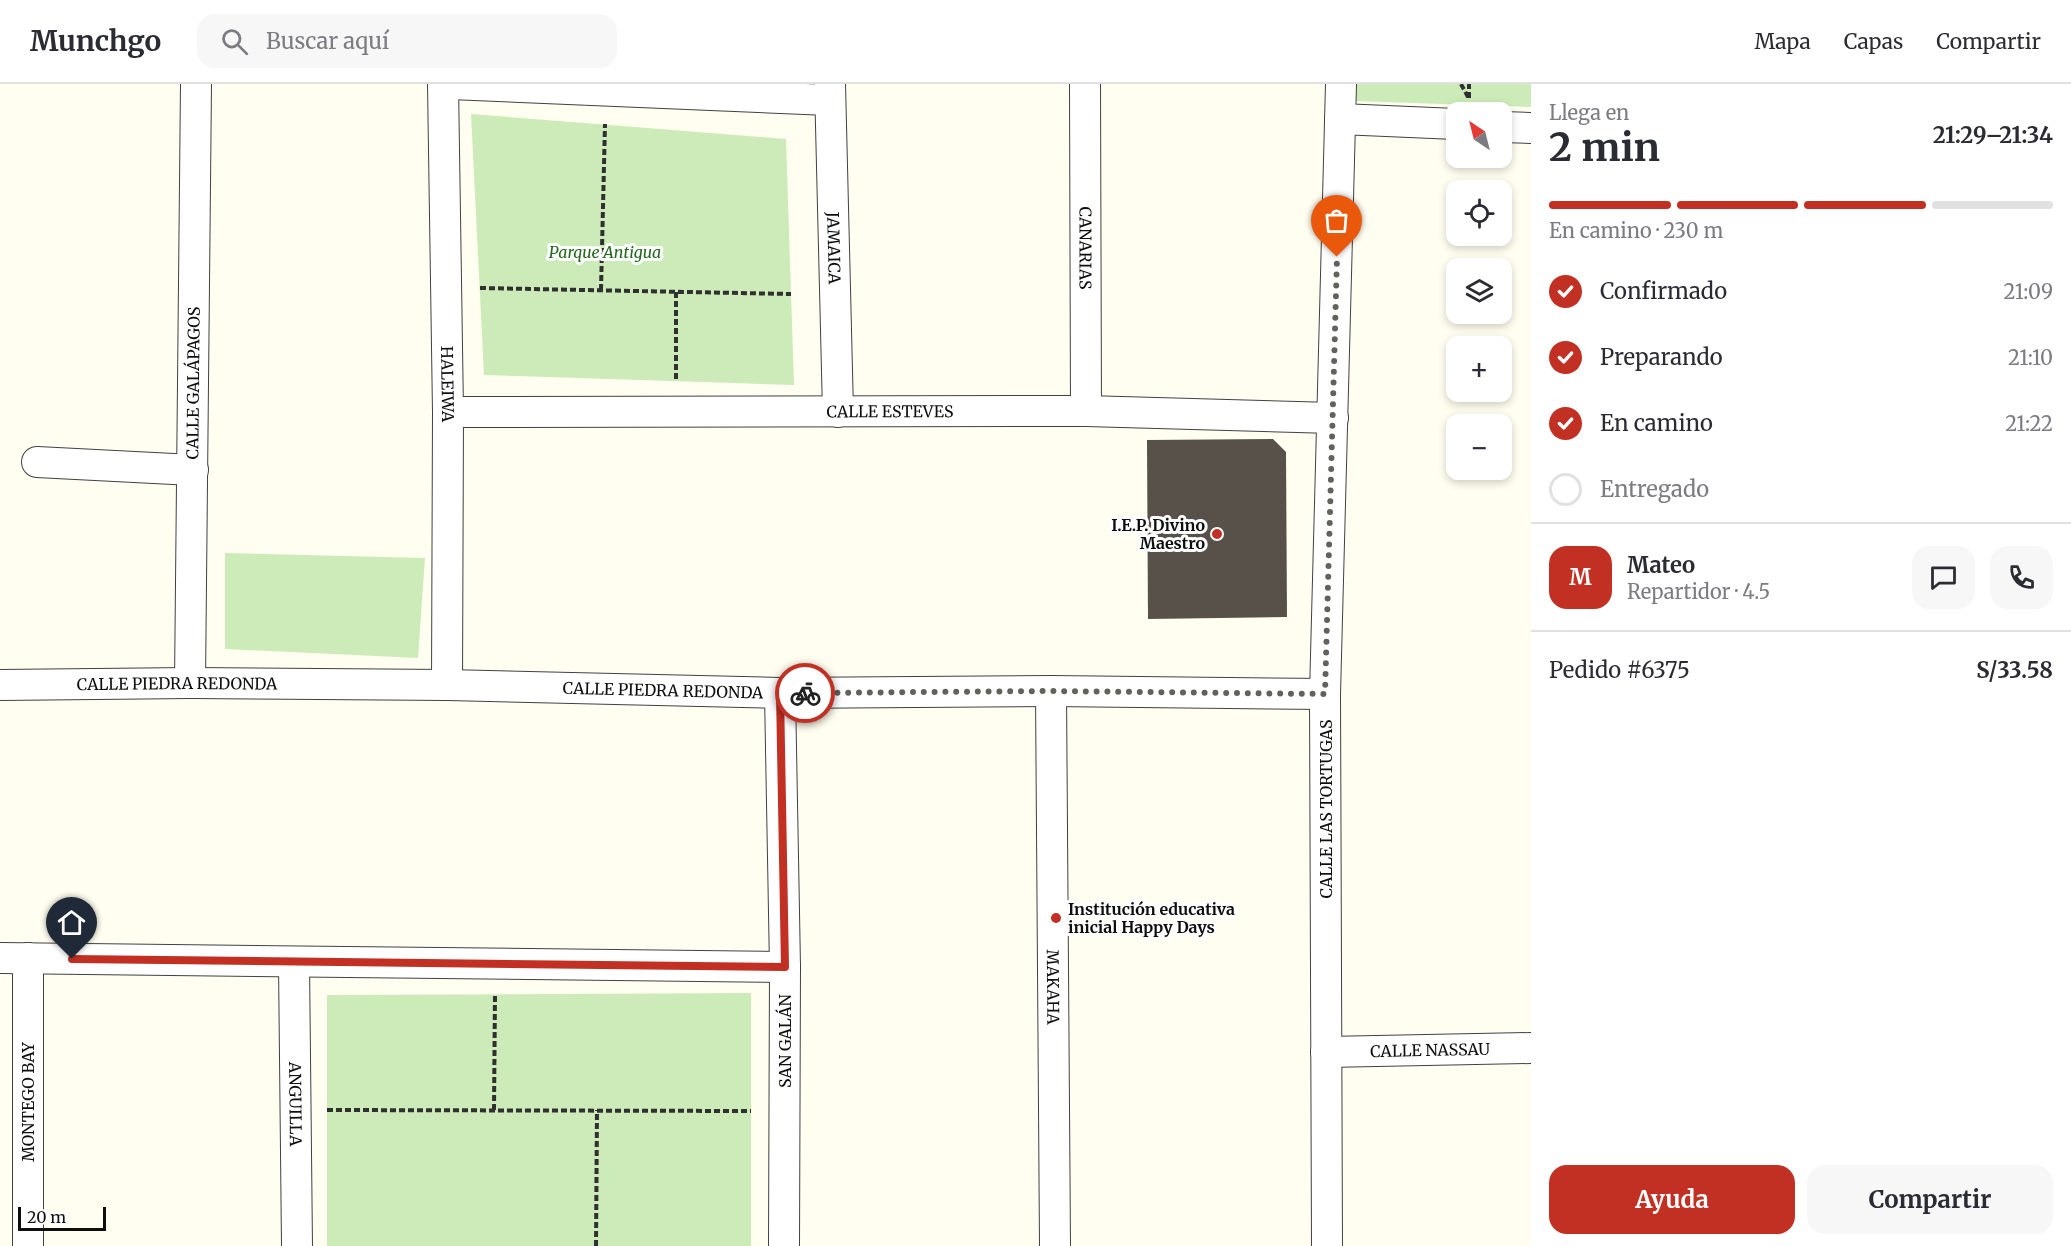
<!DOCTYPE html>
<html lang="es">
<head>
<meta charset="utf-8">
<style>
  :root { --surface:#fff; --page:#f7f7f7; --text:#2b2b33; --muted:#7c7c81; --line:#e1e1e2; --accent:#c23023 }
  body { margin:0; font-family:Merriweather,serif; background:var(--page); color:var(--text); height:100vh; display:flex; flex-direction:column; font-size:22px; white-space:nowrap }
  * { box-sizing:border-box; margin:0 }
  p { font-size:20px; color:var(--muted) }
  .icon { flex:none; width:33px; height:33px; fill:none; stroke:currentColor; stroke-width:2; stroke-linecap:round; stroke-linejoin:round }
  .map { position:relative; flex:1; overflow:hidden }
  .panel { display:flex; flex-direction:column; background:var(--surface); width:540px }
  .panel>* { flex:none }
  .needle { width:39px; rotate:325deg }
  .tools { position:absolute; left:1446px; top:18px; display:grid; gap:12px }
  .tools a { display:grid; place-items:center; width:66px; height:66px; border-radius:12px; background:var(--surface); box-shadow:0 3px 9px #0003; font-size:30px }
  .scale { position:absolute; left:18px; bottom:15px; width:88px; box-sizing:border-box; padding-left:6px; border:3px solid #0e0e0e; border-top:0; font-size:16px; line-height:21px; white-space:nowrap; color:#0e0e0e; -webkit-text-stroke:4px #fff; paint-order:stroke }
  .pin { position:absolute; display:grid; place-items:center; width:51px; height:51px; color:#fff; margin:-62px -26px; border-radius:50% 50% 50% 0; rotate:-45deg; box-shadow:0 0 6px #0007 }
  .pin .icon { rotate:45deg }
  .courier { position:absolute; display:grid; place-items:center; width:60px; height:60px; margin:-30px; border:4px solid #c23023; border-radius:50%; background:#fff; color:#222; box-shadow:0 2px 8px #0007 }
  .overview em { font-style:normal; font-weight:700 }
  .overview div { display:flex; flex-direction:column-reverse }
  .overview { display:flex; align-items:center; justify-content:space-between; height:102px; padding:0 18px }
  h1 { font-size:39px; font-weight:700; line-height:45px }
  .bar { display:grid; grid-template-columns:repeat(4,1fr); gap:9px 6px; align-content:center; height:72px; padding:0 18px }
  .bar i { height:8px; border-radius:4px; background:var(--line) }
  .bar .selected { background:var(--accent) }
  .bar p { grid-column:span 4 }
  .line { display:flex; align-items:center; gap:15px; padding:0 18px; border-top:2px solid var(--line) }
  .line div { flex:1 }
  .round { display:grid; place-items:center; flex:none; width:63px; height:63px; border-radius:18px; background:var(--page) }
  ol { padding:0 18px; list-style:none }
  li { display:flex; align-items:center; gap:18px; height:66px }
  li p { margin-inline-start:auto }
  li .icon { padding:6px; border-radius:50%; background:var(--accent); color:#fff; stroke-width:4 }
  li:last-child { color:var(--muted) }
  li i { width:33px; height:33px; border:3px solid var(--line); border-radius:50% }
  .button { display:flex; gap:12px; margin-top:auto; padding:12px 18px }
  .button a { flex:1; height:69px; border-radius:18px; background:var(--accent); color:#fff; font-size:24px; font-weight:700; line-height:69px; text-align:center }
  .button a+a { background:var(--page); color:var(--text) }
  header { display:flex; align-items:center; gap:36px; box-sizing:border-box; height:84px; padding:0 30px; background:var(--surface); border-bottom:2px solid var(--line) }
  header strong { font-size:28px }
  nav { display:flex; gap:33px; margin-inline-start:auto; font-size:21px }
  .search { width:420px; height:54px; background:var(--page); display:flex; align-items:center; gap:15px; box-sizing:border-box; padding:0 21px; border-radius:18px; color:var(--muted); font-size:22px }
  main { display:flex; flex:1; min-height:0 }
  .map>svg:first-child { display:block }
  .green { fill:#ccebb8 }
  .building { fill:#57514a }
  .lines { fill:none; stroke-linecap:round; stroke-linejoin:round }
  .minor-casing { stroke:#414141; stroke-width:32 }
  .path { stroke:#303030; stroke-width:4; stroke-dasharray:6 3; stroke-linecap:butt }
  .minor { stroke:#fff; stroke-width:30 }
  .done { stroke:#62625d; stroke-width:6; stroke-dasharray:0 10.8 }
  .route { stroke:#c23023; stroke-width:8 }
  .poi-dot { fill:#c23023; stroke:#fff; stroke-width:2 }
  .labels { text-anchor:middle; dominant-baseline:central; stroke-width:6; stroke-linejoin:round; paint-order:stroke }
  .street-label { font-size:16px; fill:#0e0e0e; stroke:#fff }
  .park-label { font-size:16px; font-style:italic; fill:#23681d; stroke:#fff }
  .poi-label { font-size:16px; font-weight:bold; fill:#0e0e0e; stroke:#fff; text-anchor:end }
</style>
</head>
<body>
<header>
<strong>Munchgo</strong>
<div class="search"><svg class="icon" aria-label="search" viewBox="0 0 24 24"><circle cx="10" cy="10" r="6"/><path d="M15 15l6 6"/></svg>Buscar aquí</div>
<nav><a>Mapa</a><a>Capas</a><a>Compartir</a></nav>
</header>
<main>
<div class="map">
<svg width="1531" height="1162" viewBox="0 0 1531 1162">
  <rect width="100%" height="100%" fill="#fffef0"/>
  <!-- green -->
  <path class="green" d="M1353,0H1531V23L1352,17Z
    M471,30L786,55L794,301L484,291Z
    M225,469L425,474L418,574L225,565Z
    M751,909V1162H327V911Z"/>
  <!-- building -->
  <path class="building" d="M1273,355L1286,368L1287,533L1148,535L1147,356Z"/>
  <g class="lines">
    <!-- minor casing -->
    <g class="minor-casing">
      <g id="minor">
        <path id="s1" d="M443,0L448,328L447,601"/>
        <path d="M450,0L829,16"/>
        <path id="s2" d="M830,0L838,328"/>
        <path id="s3" d="M1085,0L1086,327"/>
        <path d="M1340,35L1456,40"/>
        <path d="M1502,43L1531,44"/>
        <path id="s4" d="M448,328L1086,327L1333,334"/>
        <path d="M37,378L193,386"/>
        <path id="s5" d="M190,599L196,0"/>
        <path id="s6" d="M0,601L190,599L447,601L780,609L1051,607L1325,610"/>
        <path id="s7" d="M1051,607L1055,1162"/>
        <path d="M780,609L785,883L784,1162"/>
        <path d="M0,874L785,883"/>
        <path d="M28,874V1162"/>
        <path id="s8" d="M294,879L297,1162"/>
        <path id="s9" d="M1326,968L1531,964"/>
        <path d="M1327,1162L1325,610L1341,0"/>
      </g>
    </g>
    <!-- path -->
    <path class="path" d="M1461,0L1468,13
      M1469,14V0
      M480,204L791,210
      M601,206L605,40
      M676,208V297
      M327,1026L751,1027
      M494,1026L495,910
      M596,1162L597,1026"/>
    <!-- minor -->
    <use href="#minor" class="minor"/>
  </g>
  <g class="lines">
    <!-- done -->
    <path class="done" d="M805,609L1051,607L1325,610L1337,173"/>
    <!-- route -->
    <path class="route" d="M72,875L785,883L780,609H805"/>
  </g>
  <!-- markers -->
  <g class="poi-dot">
    <circle cx="1217" cy="450" r="6"/>
    <circle cx="1056" cy="834" r="6"/>
  </g>
  <g class="labels">
    <!-- street labels -->
    <g class="street-label">
      <text stroke="none"><textPath href="#s2" startOffset="164">JAMAICA</textPath></text>
      <text stroke="none"><textPath href="#s3" startOffset="164">CANARIAS</textPath></text>
      <text stroke="none"><textPath href="#s5" startOffset="300">CALLE GALÁPAGOS</textPath></text>
      <text stroke="none"><textPath href="#s1" startOffset="300">HALEIWA</textPath></text>
      <text stroke="none"><textPath href="#s4" startOffset="442">CALLE ESTEVES</textPath></text>
      <text stroke="none"><textPath href="#s6" startOffset="177">CALLE PIEDRA REDONDA</textPath></text>
      <text stroke="none"><textPath href="#s6" startOffset="663">CALLE PIEDRA REDONDA</textPath></text>
      <text transform="translate(1326 725) rotate(-90)">CALLE LAS TORTUGAS</text>
      <text stroke="none"><textPath href="#s7" startOffset="296">MAKAHA</textPath></text>
      <text transform="translate(785 957) rotate(-90)">SAN GALÁN</text>
      <text stroke="none"><textPath href="#s9" startOffset="104">CALLE NASSAU</textPath></text>
      <text transform="translate(28 1018) rotate(-90)">MONTEGO BAY</text>
      <text stroke="none"><textPath href="#s8" startOffset="141">ANGUILLA</textPath></text>
    </g>
    <!-- park labels -->
    <g class="park-label">
      <text x="605" y="168">Parque Antigua</text>
    </g>
    <!-- poi labels -->
    <g class="poi-label">
      <text x="1205" y="441">I.E.P. Divino<tspan x="1205" dy="18">Maestro</tspan></text>
      <text x="1068" y="825" text-anchor="start">Institución educativa<tspan x="1068" dy="18">inicial Happy Days</tspan></text>
    </g>
  </g>
</svg>
<div class="tools">
<a><svg class="needle" viewBox="-14 -14 28 28"><path d="M0-13l5 13h-10z" fill="#e53935"/><path d="M0 13l5-13h-10z" fill="#7c7c81"/></svg></a>
<a><svg class="icon" aria-label="locate" viewBox="0 0 24 24"><circle cx="12" cy="12" r="6"/><path d="M12 2v4M12 18v4M2 12h4M18 12h4"/></svg></a>
<a><svg class="icon" aria-label="layers" viewBox="0 0 24 24"><path d="M12 4l9 5-9 5-9-5zM3 14l9 5 9-5"/></svg></a>
<a>+</a>
<a>−</a>
</div>
<div class="scale">20 m</div>
<div class="pin" style="left:1337px;top:173px;background:#ea580c"><svg class="icon" aria-label="bag" viewBox="0 0 24 24"><path d="M5 8h14l-1 12H6zM9 8a3 3 0 0 1 6 0"/></svg></div>
<div class="pin" style="left:72px;top:875px;background:#1f2937"><svg class="icon" aria-label="home" viewBox="0 0 24 24"><path d="M3 11l9-7 9 7M6 9v11h12V9"/></svg></div>
<div class="courier" style="left:805px;top:609px"><svg class="icon" aria-label="bike" viewBox="0 0 24 24"><circle cx="6" cy="16" r="4"/><circle cx="18" cy="16" r="4"/><path d="M6 16l4-8h5l3 8M10 8l3 8H6M13 5h3"/></svg></div>
</div>
<section class="panel">
<div class="overview"><div><h1>2 min</h1><p>Llega en</p></div><em>21:29–21:34</em></div>
<div class="bar"><i class="selected"></i><i class="selected"></i><i class="selected"></i><i></i><p>En camino · 230 m</p></div>
<ol>
<li><svg class="icon" aria-label="check" viewBox="0 0 24 24"><path d="M5 12l5 5 9-10"/></svg>Confirmado<p>21:09</p></li>
<li><svg class="icon" aria-label="check" viewBox="0 0 24 24"><path d="M5 12l5 5 9-10"/></svg>Preparando<p>21:10</p></li>
<li><svg class="icon" aria-label="check" viewBox="0 0 24 24"><path d="M5 12l5 5 9-10"/></svg>En camino<p>21:22</p></li>
<li><i></i>Entregado</li>
</ol>
<div class="line" style="height:108px"><b class="round" style="background:var(--accent);color:#fff">M</b><div><b>Mateo</b><p>Repartidor · 4.5</p></div><a class="round"><svg class="icon" aria-label="chat" viewBox="0 0 24 24"><path d="M4 5h16v11H9l-5 4z"/></svg></a><a class="round"><svg class="icon" aria-label="phone" viewBox="0 0 24 24"><path d="M5 4h4l2 5-3 2q2 4 5 5l2-3 5 2v4C11 20 4 13 5 4z"/></svg></a></div>
<div class="line" style="height:78px"><div>Pedido #6375</div><b>S/33.58</b></div>
<div class="button"><a>Ayuda</a><a>Compartir</a></div>
</section>
</main>
</body>
</html>
